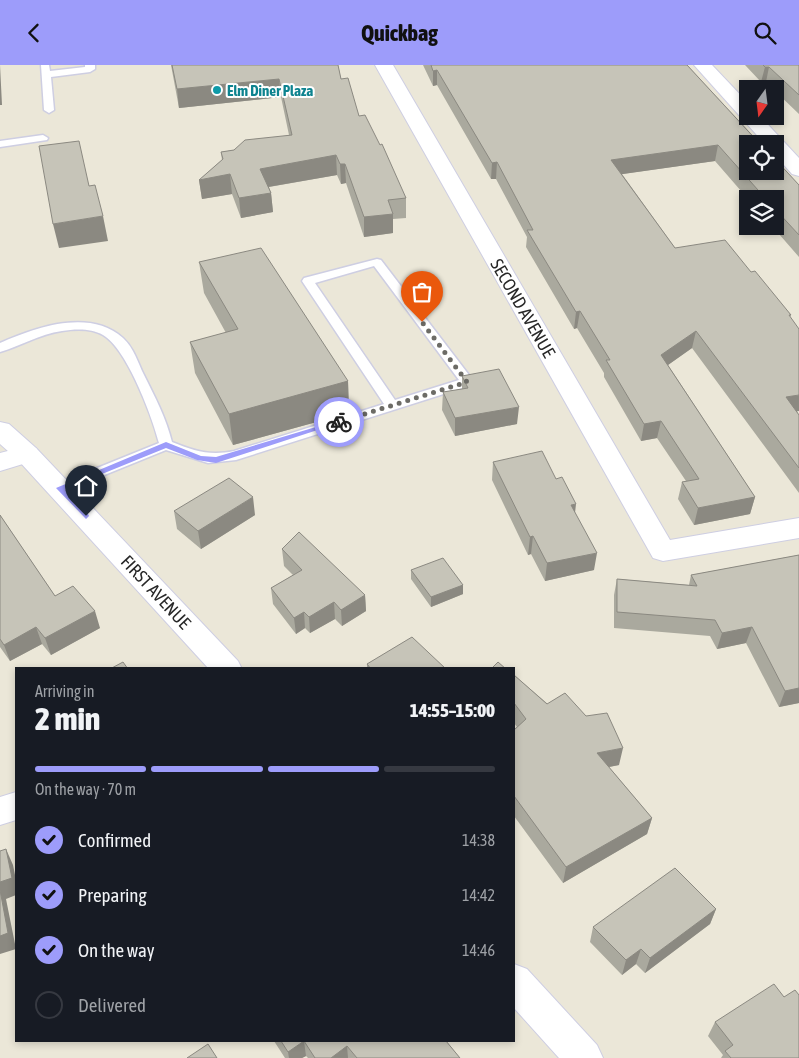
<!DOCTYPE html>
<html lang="en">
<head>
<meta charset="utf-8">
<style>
  :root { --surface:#171b24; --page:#242831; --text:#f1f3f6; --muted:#9ea1a6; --line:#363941; --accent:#9d9cfa }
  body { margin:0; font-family:"Asap Condensed",sans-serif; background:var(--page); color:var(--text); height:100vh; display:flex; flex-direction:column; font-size:19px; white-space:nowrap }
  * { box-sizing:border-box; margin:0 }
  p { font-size:16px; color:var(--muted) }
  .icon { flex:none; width:28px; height:28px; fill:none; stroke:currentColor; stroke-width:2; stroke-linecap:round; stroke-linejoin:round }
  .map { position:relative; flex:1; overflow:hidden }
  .sheet { position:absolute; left:15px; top:602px; width:500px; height:375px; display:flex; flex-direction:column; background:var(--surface); border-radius:0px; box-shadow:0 2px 8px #0003 }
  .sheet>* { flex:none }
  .needle { width:32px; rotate:194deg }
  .buttons { position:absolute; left:739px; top:15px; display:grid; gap:10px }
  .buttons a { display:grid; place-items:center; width:45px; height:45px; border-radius:0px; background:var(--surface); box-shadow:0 2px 8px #0003; font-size:25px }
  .pin { position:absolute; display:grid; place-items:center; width:42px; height:42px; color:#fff; margin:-51px -21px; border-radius:50% 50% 50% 0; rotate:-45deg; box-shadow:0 0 5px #0007 }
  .pin .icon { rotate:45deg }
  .courier { position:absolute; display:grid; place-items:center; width:50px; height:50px; margin:-25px; border:4px solid #9d9cfa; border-radius:50%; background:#fff; color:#222; box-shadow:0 1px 6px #0007 }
  .head em { font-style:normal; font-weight:800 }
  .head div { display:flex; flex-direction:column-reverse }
  .head { display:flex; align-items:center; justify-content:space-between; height:85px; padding:0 20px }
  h1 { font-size:32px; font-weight:800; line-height:38px }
  .bar { display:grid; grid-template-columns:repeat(4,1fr); gap:8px 5px; align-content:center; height:60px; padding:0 20px }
  .bar i { height:6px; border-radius:4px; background:var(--line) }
  .bar .current { background:var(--accent) }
  .bar p { grid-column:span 4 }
  ol { padding:0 20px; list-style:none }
  li { display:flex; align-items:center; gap:15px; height:55px }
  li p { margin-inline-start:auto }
  li .icon { padding:5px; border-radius:50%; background:var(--accent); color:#111; stroke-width:4 }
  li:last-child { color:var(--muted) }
  li i { width:28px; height:28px; border:2px solid var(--line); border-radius:50% }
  header { display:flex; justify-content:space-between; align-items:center; height:65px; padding:0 20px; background:var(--accent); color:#111; font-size:22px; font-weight:800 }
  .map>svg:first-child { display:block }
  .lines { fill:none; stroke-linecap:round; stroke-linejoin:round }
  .service-casing { stroke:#cecee2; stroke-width:3 }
  .minor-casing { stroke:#cecee2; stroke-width:2 }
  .secondary-casing { stroke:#cecee2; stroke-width:2 }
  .service { fill:#fff; fill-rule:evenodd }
  .minor { fill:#fff; fill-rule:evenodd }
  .secondary { fill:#fff; fill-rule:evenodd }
  .wall { fill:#aaa99e }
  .shaded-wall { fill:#8b8981 }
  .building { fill:#c6c4b8; stroke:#8b8981 }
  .route { fill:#9d9cfa }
  .done { stroke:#6c6b66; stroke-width:5; stroke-dasharray:0 9 }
  .culture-dot { fill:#0f9aa8; stroke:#fff; stroke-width:2 }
  .labels { text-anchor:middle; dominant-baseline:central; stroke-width:4; stroke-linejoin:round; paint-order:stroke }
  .far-culture-label { font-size:15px; font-weight:bold; fill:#0d838f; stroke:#fff; text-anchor:start }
  .street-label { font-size:18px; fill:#282828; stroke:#fff }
</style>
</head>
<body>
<header><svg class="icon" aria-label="back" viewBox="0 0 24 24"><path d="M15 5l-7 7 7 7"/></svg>Quickbag<svg class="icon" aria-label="search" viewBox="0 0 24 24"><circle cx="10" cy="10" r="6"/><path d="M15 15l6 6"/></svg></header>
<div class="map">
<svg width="799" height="993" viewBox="0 0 799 993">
  <rect width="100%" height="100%" fill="#ebe7d8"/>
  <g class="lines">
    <!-- service casing -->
    <g class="service-casing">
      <path id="service" d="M41,0H49L50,6L85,2V0H95V4L90,7L51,12L54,45L49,48L44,45Z
        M43,70L48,73L47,75L0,82V76Z
        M377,194L381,195L472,314L473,317L472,320L236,395L208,398L166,385L65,426H55L53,423L55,420L159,378C152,351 127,284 103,270C91,263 75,264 62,266C39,269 21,281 0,287V278C36,262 90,243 123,273C134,283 138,298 144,310C155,332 166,353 172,377C194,386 210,391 234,386L384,339L302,216L304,213ZM374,201L459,315L395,335L315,218Z"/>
    </g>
    <!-- minor casing -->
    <g class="minor-casing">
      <path id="minor" d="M375,0H393L670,475L799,453V473L663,496L653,493Z
        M694,0H712L748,38V51H760L799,93V111L792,109L775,90V79H765Z
        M27,381L36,383L40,389L36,395L0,406V388Z
        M16,727V755L0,760V732Z"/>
    </g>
    <!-- secondary casing -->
    <g class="secondary-casing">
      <path id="secondary" d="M0,357L9,359L36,383L238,596L242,604H209L18,395L0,379Z
        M514,899L527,904L597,980L603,993H559L514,943Z"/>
    </g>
    <!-- service -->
    <use href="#service" class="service"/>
    <!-- minor -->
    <use href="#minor" class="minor"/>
    <!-- secondary -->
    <use href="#secondary" class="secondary"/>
  </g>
  <!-- wall -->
  <path class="wall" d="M171,0H338L341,14L359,51L406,133V153L393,154V168L364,172L346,118L341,119L337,110L269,122L271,128L273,147L241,153L232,129L202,134L199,115L222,95L221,87L234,85L289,70L281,32L179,43Z
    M423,0H687L799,120V192L772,161H775V134H748L715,96L622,109L675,183L751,207L791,250L790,252L797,346L799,350V428L692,283L668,300L755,432L750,449L694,460L678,434L682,417L686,416L657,373L641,376L604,312V308L577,263L574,264L526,182L527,172L496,114H491L437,20L433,21Z
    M745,0H799V49L775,26V24H773L766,17H761Z
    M199,197L348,316L349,348L233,380L195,308L190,277L226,268L204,228Z
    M462,311L517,359L455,371L442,345L443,327L462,324Z
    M493,397L575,448L594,505L545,516L531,489L528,490L492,415Z
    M174,446L255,450L201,484L177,464Z
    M0,450L55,531L100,563L51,590L42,579L10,596L0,582Z
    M282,484L365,530L366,546L342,561L335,554L310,568L305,563L296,569L273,539L271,523L293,510L284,501Z
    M799,490V638L779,642L746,578L717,584L710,571L614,563V530L617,514L689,520L691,510Z
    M411,505L463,520V529L431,542L411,514Z
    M367,599L446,604H367Z
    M514,610L619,700L609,702L652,753L647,769L563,818L514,751V664L517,662L514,658Z
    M716,844L710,859L645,908L636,899L622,910L590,877L593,862Z
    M784,932L799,993H721L723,990L708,971L715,957Z
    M274,976H446L460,993H308L306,991L302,993H285Z"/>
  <!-- shaded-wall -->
  <path class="shaded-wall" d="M0,0L2,40H0Z
    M765,2H769L766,17H761Z
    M437,5V20L433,21V6Z
    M279,14L281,32L179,43L177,24Z
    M718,80L715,96L609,111L611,95Z
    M336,90L337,110L262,123L260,104Z
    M497,97L496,114H491L492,98Z
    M340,99H345L346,118L341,119Z
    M230,109L232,129L202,134L199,115Z
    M271,128L273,147L241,153L239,133Z
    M393,149V168L364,172V152Z
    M103,151L108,176L59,183L53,159Z
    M580,246L577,263L574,264L576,247Z
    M696,266L692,283L658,307L661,290Z
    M348,316L349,348L233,380L229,349Z
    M799,330V346L781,349L786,332Z
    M519,342L517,359L455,371V353Z
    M661,356L657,373L641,376L644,359Z
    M253,432L255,450L201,484L198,466Z
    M755,432L750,449L694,460L698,443Z
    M576,439L574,457L571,440Z
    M533,471L531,489L528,490L530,472Z
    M597,488L594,505L545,516L547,498Z
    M463,520V529L431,542V532Z
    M365,530L366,546L342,561L341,545Z
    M334,537L335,554L310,568L309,552Z
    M95,546L100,563L51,590L45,573Z
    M304,547L305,563L296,569L294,553Z
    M36,562L42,579L10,596L4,580Z
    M752,562L746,578L717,584L722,568Z
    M799,623V638L779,642L785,626Z
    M623,683L619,700L593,705L597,688Z
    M652,753L647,769L563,818L566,802Z
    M6,784L13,800L16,815V830L6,834L16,884L0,889V817Z
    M716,844L710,859L645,908L650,893Z
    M641,884L636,899L622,910L626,895Z
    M304,976L306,991L302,993H289L288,987Z
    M347,981L348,993H331Z"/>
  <!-- building -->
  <path class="building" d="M172,0H338L341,14L348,13L359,51L365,50L380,80L382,79L406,133L388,135L393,149L364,152L345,99H340L336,90L260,104L271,128L239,133L230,109L199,115L223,94L221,87L234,85L245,75L292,70L279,14L177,24Z
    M431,0H687L760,79H748V106H775V94L799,120V170L775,144V134H766L718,80L611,95L675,183L725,175L751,207L755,206L791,250H789L799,264V330L786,332L799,350V403L696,266L661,290L755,432L698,443L682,417L699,414L661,356L644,359L606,295H610L580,246L576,247L527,165H533L497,97L492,98L437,5L433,6Z
    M763,0H799V30L769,2H765Z
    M79,76L89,121L95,120L103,151L53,159L39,81Z
    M261,183L348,316L229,349L190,277L238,264L199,197Z
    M499,304L519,342L455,353L443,327L468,323L462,311Z
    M542,386L556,414L562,412L576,439L571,440L597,488L547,498L533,471L530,472L493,397Z
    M229,413L253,432L198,466L174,446Z
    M0,450L55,531L73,521L95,546L45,573L36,562L4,580L0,574Z
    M299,467L365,530L341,545L334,537L309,552L304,547L294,553L271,523L302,505L282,484Z
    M799,490V623L785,626L752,562L722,568L715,555L617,547V514L697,521L691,510Z
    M443,493L463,520L431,532L411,505Z
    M412,572L446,604H371L367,599Z
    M123,597L128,604H110Z
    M498,597L506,604H491Z
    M514,610L547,639L565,628L586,651L607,648L623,683L597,688L652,753L566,802L514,731V665L526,654L514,638Z
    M6,784L12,813L0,817V786Z
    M675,803L716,844L650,893L641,884L626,895L593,862Z
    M0,825L8,868L0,871Z
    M774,919L784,932L795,925L799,930V993H731L725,986L733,980L715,957Z
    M281,976H446L460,993H357L347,981L331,993H315L304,976L288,987Z
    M208,979L217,993H187Z"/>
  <!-- route -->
  <path class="route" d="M336,356L342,357L216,398L197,395L166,383L65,424L88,449L89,451L86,454L56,423L166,377L201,391L216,392Z"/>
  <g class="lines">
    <!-- done -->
    <path class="done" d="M339,357L467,317L422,257"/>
  </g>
  <!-- markers -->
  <circle class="culture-dot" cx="217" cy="25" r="5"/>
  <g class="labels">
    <!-- far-culture labels -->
    <g class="far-culture-label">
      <text x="227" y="25">Elm Diner Plaza</text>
    </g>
    <!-- street labels -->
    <g class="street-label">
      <text transform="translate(523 243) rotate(60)">SECOND AVENUE</text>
      <text transform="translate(156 527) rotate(47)">FIRST AVENUE</text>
    </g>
  </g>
</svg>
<div class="buttons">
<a><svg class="needle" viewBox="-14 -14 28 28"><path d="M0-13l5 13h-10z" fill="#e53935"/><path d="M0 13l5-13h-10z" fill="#9ea1a6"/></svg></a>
<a><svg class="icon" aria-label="locate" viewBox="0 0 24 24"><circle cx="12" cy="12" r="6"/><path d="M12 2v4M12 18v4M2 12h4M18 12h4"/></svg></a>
<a><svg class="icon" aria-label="layers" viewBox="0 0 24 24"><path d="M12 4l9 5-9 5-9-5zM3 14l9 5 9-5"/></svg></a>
</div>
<div class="pin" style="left:422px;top:257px;background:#ea580c"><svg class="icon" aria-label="bag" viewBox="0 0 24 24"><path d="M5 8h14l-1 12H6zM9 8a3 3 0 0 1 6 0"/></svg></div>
<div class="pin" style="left:86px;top:451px;background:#1f2937"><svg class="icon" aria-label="home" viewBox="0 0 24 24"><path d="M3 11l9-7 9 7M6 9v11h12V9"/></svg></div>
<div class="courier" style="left:339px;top:357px"><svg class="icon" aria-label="bike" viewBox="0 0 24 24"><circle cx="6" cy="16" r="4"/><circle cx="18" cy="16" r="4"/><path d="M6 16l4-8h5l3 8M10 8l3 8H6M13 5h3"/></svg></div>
<section class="sheet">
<div class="head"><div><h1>2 min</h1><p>Arriving in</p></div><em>14:55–15:00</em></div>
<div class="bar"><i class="current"></i><i class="current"></i><i class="current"></i><i></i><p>On the way · 70 m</p></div>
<ol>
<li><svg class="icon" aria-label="check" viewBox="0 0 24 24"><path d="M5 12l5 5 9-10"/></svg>Confirmed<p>14:38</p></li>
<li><svg class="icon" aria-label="check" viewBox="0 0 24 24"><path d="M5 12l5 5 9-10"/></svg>Preparing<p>14:42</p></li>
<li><svg class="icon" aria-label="check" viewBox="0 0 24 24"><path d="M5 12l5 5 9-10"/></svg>On the way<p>14:46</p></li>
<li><i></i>Delivered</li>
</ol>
</section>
</div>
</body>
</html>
